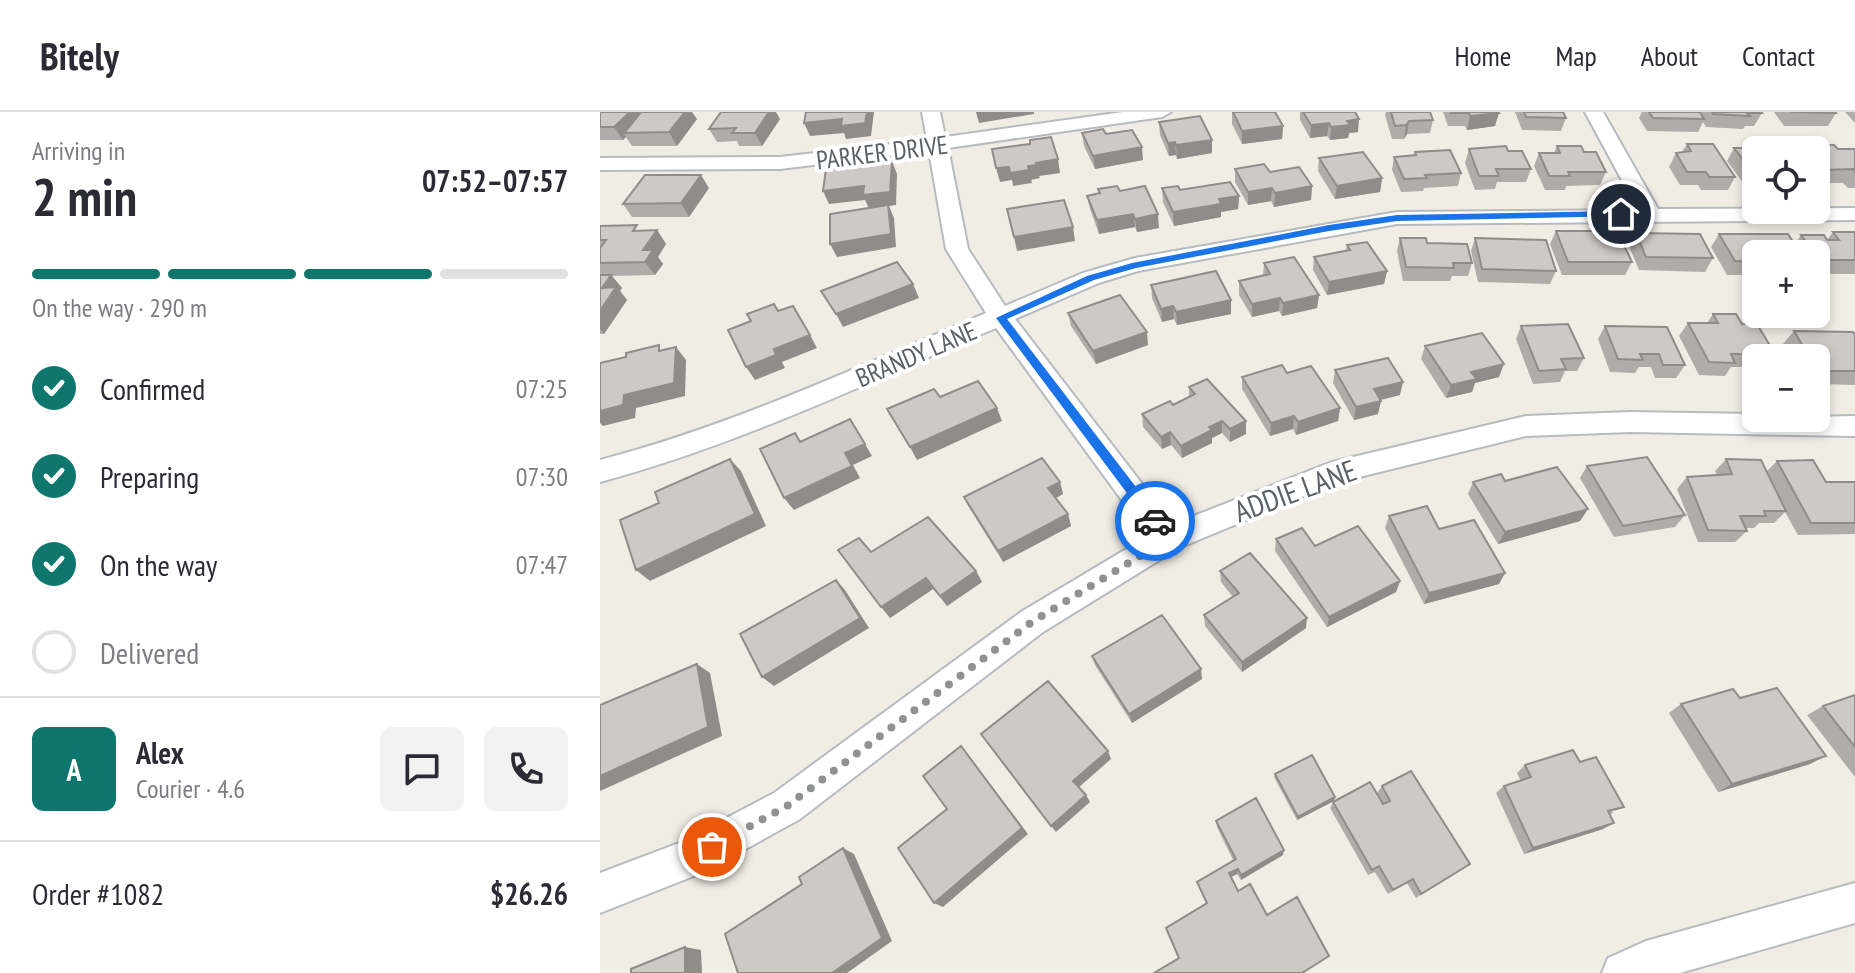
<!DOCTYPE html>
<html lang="en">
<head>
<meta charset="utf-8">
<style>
  :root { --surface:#fff; --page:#f2f2f3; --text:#2b2b33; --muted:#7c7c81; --line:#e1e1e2; --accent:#0f766e }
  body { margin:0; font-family:"PT Sans Narrow",sans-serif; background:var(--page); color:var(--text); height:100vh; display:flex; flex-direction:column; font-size:30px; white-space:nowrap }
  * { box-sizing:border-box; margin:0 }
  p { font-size:26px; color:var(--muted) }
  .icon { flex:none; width:44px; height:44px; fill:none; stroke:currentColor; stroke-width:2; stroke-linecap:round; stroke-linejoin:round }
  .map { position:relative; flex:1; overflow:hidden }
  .side { display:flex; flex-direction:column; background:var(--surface); width:600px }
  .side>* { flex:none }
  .buttons { position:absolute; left:1142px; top:24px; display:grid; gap:16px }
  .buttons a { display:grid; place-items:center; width:88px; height:88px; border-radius:12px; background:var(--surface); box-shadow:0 4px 12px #0003; font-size:40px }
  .pin { position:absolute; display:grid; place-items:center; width:68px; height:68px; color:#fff; margin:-34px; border:4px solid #fff; border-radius:50%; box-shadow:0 2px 8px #0007 }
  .courier { position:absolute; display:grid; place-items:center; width:80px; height:80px; margin:-40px; border:6px solid #1a73e8; border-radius:50%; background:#fff; color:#222; box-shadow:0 2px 10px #0007 }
  .summary em { font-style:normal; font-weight:600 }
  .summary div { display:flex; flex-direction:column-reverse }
  .summary { display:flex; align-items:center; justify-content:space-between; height:136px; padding:0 32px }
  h1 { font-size:52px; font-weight:600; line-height:60px }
  .bar { display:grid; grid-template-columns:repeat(4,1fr); gap:12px 8px; align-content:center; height:96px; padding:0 32px }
  .bar i { height:10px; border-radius:6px; background:var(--line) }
  .bar .selected { background:var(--accent) }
  .bar p { grid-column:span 4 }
  .line { display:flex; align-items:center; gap:20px; padding:0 32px; border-top:2px solid var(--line) }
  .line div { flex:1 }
  .round { display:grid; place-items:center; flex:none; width:84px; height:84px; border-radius:12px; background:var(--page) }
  ol { padding:0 32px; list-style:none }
  li { display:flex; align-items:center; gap:24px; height:88px }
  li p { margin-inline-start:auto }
  li .icon { padding:8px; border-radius:50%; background:var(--accent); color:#fff; stroke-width:4 }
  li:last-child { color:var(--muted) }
  li i { width:44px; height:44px; border:4px solid var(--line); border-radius:50% }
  header { display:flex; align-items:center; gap:48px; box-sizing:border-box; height:112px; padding:0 40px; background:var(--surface); border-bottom:2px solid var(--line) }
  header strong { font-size:38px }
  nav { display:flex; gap:44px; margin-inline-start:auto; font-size:28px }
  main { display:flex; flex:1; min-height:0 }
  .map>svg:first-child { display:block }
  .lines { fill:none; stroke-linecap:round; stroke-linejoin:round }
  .minor-casing { stroke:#b7bbbf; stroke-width:4 }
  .minor { fill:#fff; fill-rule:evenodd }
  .wall { fill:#b0ada9 }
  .shaded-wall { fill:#908d89 }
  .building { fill:#cdc9c4; stroke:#908d89; stroke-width:2 }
  .route { fill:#1a73e8 }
  .done { stroke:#909292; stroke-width:8; stroke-dasharray:0 14.4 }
  .labels { text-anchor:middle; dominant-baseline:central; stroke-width:8; stroke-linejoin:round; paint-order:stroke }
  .far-street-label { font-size:26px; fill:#5c6166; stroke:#fff }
  .street-label { font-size:30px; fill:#5c6166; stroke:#fff }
</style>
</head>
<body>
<header>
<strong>Bitely</strong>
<nav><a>Home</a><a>Map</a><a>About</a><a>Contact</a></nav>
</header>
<main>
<section class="side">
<div class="summary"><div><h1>2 min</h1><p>Arriving in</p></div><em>07:52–07:57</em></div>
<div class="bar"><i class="selected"></i><i class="selected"></i><i class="selected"></i><i></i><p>On the way · 290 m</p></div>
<ol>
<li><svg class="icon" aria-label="check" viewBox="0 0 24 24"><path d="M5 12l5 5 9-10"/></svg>Confirmed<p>07:25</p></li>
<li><svg class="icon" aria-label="check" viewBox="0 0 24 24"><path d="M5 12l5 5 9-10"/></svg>Preparing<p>07:30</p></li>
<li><svg class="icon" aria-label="check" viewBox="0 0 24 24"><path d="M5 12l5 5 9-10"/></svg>On the way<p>07:47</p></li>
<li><i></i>Delivered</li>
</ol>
<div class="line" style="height:144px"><b class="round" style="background:var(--accent);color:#fff">A</b><div><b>Alex</b><p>Courier · 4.6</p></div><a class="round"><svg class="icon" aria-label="chat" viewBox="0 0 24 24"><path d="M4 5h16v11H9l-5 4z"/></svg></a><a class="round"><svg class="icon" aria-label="phone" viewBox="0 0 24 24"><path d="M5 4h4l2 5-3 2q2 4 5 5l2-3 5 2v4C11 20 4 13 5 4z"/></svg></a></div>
<div class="line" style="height:104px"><div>Order #1082</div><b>$26.26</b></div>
</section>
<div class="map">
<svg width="1255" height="861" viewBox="0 0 1255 861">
  <rect width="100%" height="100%" fill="#f0ede5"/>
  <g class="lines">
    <!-- minor casing -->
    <g class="minor-casing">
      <path id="minor" d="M322,0H340L345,25L523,0H571L562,5L348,36L368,137L405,194L483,161L535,146L797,100L1038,98L985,0H1003L1058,97L1255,96V108L797,112L538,159L499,171L415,207L573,412L732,350L926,304L1030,300L1156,302V306L1255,304V324L1030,320L926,324L735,371L579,436L443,520L200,707L104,760L0,801V761L79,731L174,681L421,500L548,424L396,216C265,272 137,333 0,370V348C134,313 259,254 386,201L346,137L329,39L180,57L0,58V46L180,45L327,28Z
        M1255,771V811L1080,861H1002L1008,846L1046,829Z"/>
    </g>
    <!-- minor -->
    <use href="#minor" class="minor"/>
  </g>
  <!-- wall -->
  <path class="wall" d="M0,0L41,1L97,7L77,34H32L26,25L23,28H0Z
    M632,0L683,14L682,27L642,32L632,12Z
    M700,0H755L758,20L749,21L748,26L730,28L727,24L710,26L700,8Z
    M786,0H830L833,8L830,21L807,22L804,27H792L785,3Z
    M843,0H898L895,14L867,18L865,14H848Z
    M915,0H963L966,6L961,19L922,18Z
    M1042,0H1161L1162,1L1154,14H1145L1143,17L1106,15L1103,10L1098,20L1047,19L1039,6Z
    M1174,0H1235L1236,1L1228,14H1184Z
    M1245,0H1255V11Z
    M180,7L162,34H139L137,29L117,30L109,17Z
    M559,10L612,41L577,47L576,43L569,44L560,23Z
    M482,21L506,22L543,48L495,57L484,34Z
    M1087,32L1135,65L1128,78H1101L1098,73H1080L1069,55L1076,41L1082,40Z
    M1201,33L1238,37H1255V76H1248L1243,71H1216V38H1198Z
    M957,34L984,40L1006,60L1000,73L966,74L965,78H945L934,54L939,41H954Z
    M1134,36L1156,38V76H1147L1127,49Z
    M869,37L908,39L931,57L926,70H897L895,77L875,78L865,51Z
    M815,40L861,61L858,74L824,76L823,79L801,80L792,58L794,45L814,43Z
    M719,46L782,66L780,80L735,87L718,59Z
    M635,57L670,60L712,74L711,88L674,95L671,89L648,93L635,70Z
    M109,76L89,105H32L23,92Z
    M562,76L639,84L638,97L621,100V105L574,114L563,90Z
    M498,77L520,79L559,116L537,120L535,115L499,122L490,97L487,84L499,82Z
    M0,114L41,119L57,118L66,132L58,145L63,152L55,163L12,164L22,176L20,179L27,188L4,222H0Z
    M956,119L1032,150L1025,163H962L950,132Z
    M1233,120H1255V162H1216V142H1156V163H1127L1111,135L1119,122L1195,132L1201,123L1227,128Z
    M1036,121L1113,146L1105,160L1039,158L1029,134Z
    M800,126L827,131L872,151L868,164H852L850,169H803L797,139Z
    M875,126L956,159L950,172L878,170L871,139Z
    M747,133L787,159L784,172L727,183L713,158L714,145L746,139Z
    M664,151L719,183L717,196L682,204L679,199L652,205L639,183V169L663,164Z
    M551,173L631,188V202L577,213L574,207L562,210L552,186Z
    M468,201L548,233L496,252L471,214Z
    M1113,202L1142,212L1175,242L1172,246H1156V255H1131L1125,264L1099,263L1079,224L1088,211H1107Z
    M921,214L984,246L977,259H965L960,270L933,272L916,227Z
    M1005,214L1085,253L1076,266H1055L1051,255H1039L1035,261L1010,260L998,227Z
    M1194,219L1255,223V273L1216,272V246H1191L1183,232Z
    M825,234L899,265L875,271L872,280L846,286L821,247Z
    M735,258L800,283L781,288L778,302L754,308L733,271Z
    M687,261L740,296L738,309L696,323L693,317L670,324L642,277V265Z
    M589,275L646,309V322L630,330L622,321L612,326V331L582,346L571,333L562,337L543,315L542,302L573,293L589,285Z
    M1126,347L1167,359L1177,349L1226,370H1255V422L1198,423L1185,400L1174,411H1159L1154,416H1145L1147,419L1135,430H1098L1077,377L1087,365L1117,363L1115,359Z
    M987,354L1085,403L1075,415L1014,425L980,366Z
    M460,370L463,382L456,386L468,402L471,414L403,450L370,397L364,385Z
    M873,370L988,397L980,409L898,432L868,382Z
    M789,404L839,417L899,472L824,492L785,416Z
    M676,427L715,434L800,469L796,480L727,515L675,439Z
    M271,440L376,459L382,470L347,494L333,477L290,506Z
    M620,459L706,516L642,560L605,514L604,503L633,485L621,470Z
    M492,544L602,567L532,611L495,553Z
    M1255,583V665L1207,603L1223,594Z
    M1140,586L1210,652L1118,680L1069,601L1081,592Z
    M980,650L1013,701L1010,702L1003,717L924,742L896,681L904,674L921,669L917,661L925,653Z
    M675,662L735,685L734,689L697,708L674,665Z
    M782,674L870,752L816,786L807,771L788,782L775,760L768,763L730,696L733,690L777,681Z
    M616,709L683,743L641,768L637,762L631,765L638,779L667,803L579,846L606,792L597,770L633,748L617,715Z"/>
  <!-- shaded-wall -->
  <path class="shaded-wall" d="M30,0H40L44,6L24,21L26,25L23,28L14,15Z
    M85,0H92L97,7L77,34L69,20Z
    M169,0H176L180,7L162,34L155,21Z
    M267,0H274L271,24L246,27L244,21L210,24L204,11Z
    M376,0H434V2L379,11Z
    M899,1L895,14L867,18L870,4Z
    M759,7L758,20L749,21L748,26L730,28L731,15L747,9Z
    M809,9L807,22L804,27L806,13Z
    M729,11L727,24L710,26L711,13Z
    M683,14L682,27L642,32V19Z
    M612,28V41L577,47L576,33Z
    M575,30L576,43L569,44L568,31Z
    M542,35L543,48L495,57L493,44Z
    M458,47L460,61L439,64L440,66L431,68L428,54L436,51Z
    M292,49L297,62L296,93L289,94L294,106L296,135L237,145L230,132L269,96L265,88L229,92L223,79Z
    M409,55L429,58L432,71L413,74L412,68L400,70L396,56Z
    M101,63L109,76L89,105L81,91Z
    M782,66L780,80L735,87L737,74Z
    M712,74L711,88L674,95L675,81Z
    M672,76L671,89L648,93V80Z
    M639,84L638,97L621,100V105L574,114L573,100L619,87Z
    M533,102L535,115L499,122L497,108Z
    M558,102L559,116L537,120L535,107Z
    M473,115L475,129L417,139L414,125Z
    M57,118L66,132L58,145L63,152L55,163L45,150L43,138Z
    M787,159L784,172L727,183L729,170Z
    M11,163L22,176L20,179L27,188L4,222L0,217V199L2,176Z
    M313,172L319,186L243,215L236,202Z
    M719,183L717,196L682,204L683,191Z
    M680,186L679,199L652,205V192Z
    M631,188V202L577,213L576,200Z
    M573,194L574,207L562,210L561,197Z
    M547,220L548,233L496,252L493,239Z
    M210,223L217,236L182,250L185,256L155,268L146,255L174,237Z
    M76,235L86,248L85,284L36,296L35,306L3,314L0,311V299L24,283Z
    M904,252L899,265L875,271L872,280L846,286L851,273L871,260Z
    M803,270L800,283L771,290L774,277Z
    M781,289L778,302L754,308L756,295Z
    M397,296L402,309L317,348L310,335Z
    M740,296L738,309L696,323L698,310Z
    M694,304L693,317L670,324L671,311Z
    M622,309V321L612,326V331L582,346L581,334L609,315Z
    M646,309V322L630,330V317Z
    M570,320L571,333L562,337L561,325Z
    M265,332L272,344L253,353L260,366L194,398L184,386L245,341Z
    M130,347L141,359L166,414L50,469L36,458Z
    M460,370L463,382L452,388L448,376Z
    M988,397L980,409L898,432L905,420Z
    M468,402L471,414L403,450L398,439Z
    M376,459L382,470L347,494L340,484Z
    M905,461L899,472L824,492L829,481Z
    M326,466L333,477L290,506L281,495Z
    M236,468L245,478L269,516L174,574L162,565Z
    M800,469L796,480L727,515L729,505Z
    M707,506L706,516L642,560V550Z
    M97,552L110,561L122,624L0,679V664Z
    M601,557L602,567L532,611L529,602Z
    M361,634L428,722L343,795L334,791Z
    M508,639L511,647L478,676L473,669Z
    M1226,644L1210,652L1118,680L1132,672Z
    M486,683L490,690L456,720L451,714Z
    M735,685L734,689L697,708L698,705Z
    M1014,711L1003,717L924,742L933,736Z
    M243,736L254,742L292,829L247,861H232Z
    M684,738L683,743L641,768V763Z
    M638,757L637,762L629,766V761Z
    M85,835L101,838L102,861H85Z"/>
  <!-- building -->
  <path class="building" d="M0,0H30L14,15H0Z
    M41,0H85L69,20L24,21Z
    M121,0H169L155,21H132L136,16L109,17Z
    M206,0H267L265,11L241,14L242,7L204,11Z
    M633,0H675L683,14L642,19Z
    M703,0H755L759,7L747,9L750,13L731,15L729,11L711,13Z
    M791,0H830L833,8L809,9L806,13L795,14Z
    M851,0H898L899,1L870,4L869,1H851Z
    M924,0H963L966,6L926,5Z
    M1049,0H1100L1104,7L1053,6Z
    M1112,0H1161L1162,1H1147L1150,4L1113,2Z
    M1191,0H1235L1236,1L1192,0Z
    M600,4L612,28L576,33L575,30L568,31L559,10Z
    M503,17L506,22L532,18L542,35L493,44L482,21Z
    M451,25L458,47L436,51L437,53L428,54L429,58L410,61L409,55L396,56L392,37L430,32V28Z
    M1087,32H1113L1135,65H1109L1106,60H1087L1076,41L1091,39Z
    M1201,33H1234L1238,37H1255V60L1253,57L1222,58L1216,51V38H1205Z
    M906,34L908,39H922L931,57H896L899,64H879L869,37Z
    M957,34H981L984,40H996L1006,60H968L970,64H949L939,41H960Z
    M1134,36H1178L1180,38H1156V63H1155Z
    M850,38L861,61L825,63L827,66L804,67L794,45L816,43L815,40Z
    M763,40L782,66L737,74L719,46Z
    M292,49L290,80L263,83L264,74L223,79L226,57Z
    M664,52L670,60L699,55L712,74L675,81L672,76L648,80L635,57Z
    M45,63H101L81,91L23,92Z
    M630,70L639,84L619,87L621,92L573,100L562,76L578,74L580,78Z
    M517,74L520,79L545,74L558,102L535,107L533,102L497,108L487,84L500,81L498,77Z
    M464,88L473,115L414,125L407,97Z
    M288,93L291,122L230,132V102Z
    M37,113L33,119L57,118L43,138H53L45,150L0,151V136L6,128H0V114Z
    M956,119H1017L1032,150H968Z
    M1233,120H1255V148H1219L1201,123H1224L1227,128H1239Z
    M1036,121L1100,122L1113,146L1046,145Z
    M1119,122H1188L1201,142H1156V150L1135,149Z
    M800,126H826L827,131L867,132L872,151H853L854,156L806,155Z
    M875,126L946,128L956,159L882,157Z
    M767,130L787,159L729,170L714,145L750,138L747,133Z
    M694,145L719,183L683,191L680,186L652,192L639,169L670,162L664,151Z
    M297,150L313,172L236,202L221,179Z
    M616,159L631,188L576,200L573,194L561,197L551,173Z
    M0,163H11L2,176L16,175L0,199Z
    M520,183L547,220L493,239L468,201Z
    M174,192L178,199L193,194L210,223L174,237L176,243L146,255L128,218L151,209L147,202Z
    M1113,202H1136L1142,212H1157L1175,242H1131L1135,251L1109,250L1088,211H1118Z
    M968,212L984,246L961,247L966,257L939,259L921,214Z
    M1005,214L1067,215L1085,253H1063L1059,242H1040L1043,248L1018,247Z
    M1194,219L1253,220L1255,223V259H1217L1216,257V246H1210Z
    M882,221L904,252L871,260L877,267L851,273L825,234Z
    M59,233V239L76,235L74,271L24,283L23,293L0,299V251L26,245V241Z
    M788,246L803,270L774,277L781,289L756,295L735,258Z
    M682,253L687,261L711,254L740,296L698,310L694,304L671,311L642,265Z
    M607,267L646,309L630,317L622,309L609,315L612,318L581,334L570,320L561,325L542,302L570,289L573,293L595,282L589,275Z
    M378,269L397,296L310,335L287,297L334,277L340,285Z
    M250,307L265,332L245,341L252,354L184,386L160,337L195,321L200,330Z
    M1047,345L1085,403L1023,414L987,354Z
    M442,346L460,370L448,376L468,402L398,439L364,385Z
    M130,347L155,402L36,458L20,408L59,391L55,380Z
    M1126,347L1161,348L1186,399H1164L1166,404H1140L1147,419L1108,418L1087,365L1132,362Z
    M1213,348L1226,370H1255V411H1211L1177,349Z
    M957,355L988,397L905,420L873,370L901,362L905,369Z
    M827,394L839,417L874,408L905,461L829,481L789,404Z
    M328,405L376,459L340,484L326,466L281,495L238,438L259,426L271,440Z
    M758,414L800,469L729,505L676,427L702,416L715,434Z
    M650,441L707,506L642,550L604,503L639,481L620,459Z
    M236,468L260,506L162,565L140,522Z
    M562,503L601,557L529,602L492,544Z
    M97,552L108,615L0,664V593Z
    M448,569L508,639L473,669L486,683L451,714L381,622Z
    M1177,576L1226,644L1132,672L1081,592L1133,577L1140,586Z
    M1255,583V635L1223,594Z
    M361,634L422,716L334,791L298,736L347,697L323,664Z
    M973,638L980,650L996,645L1024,695L1008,699L1014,711L933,736L904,674L931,665L925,653Z
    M712,643L735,685L698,705L675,662Z
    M811,659L870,752L821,782L813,767L793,778L779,754L772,758L733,690L770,670L783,692L790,689L782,674Z
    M656,686L684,738L641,763L638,757L629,761L638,779L650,772L667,803L697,785L729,844L702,861H554L579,846L566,816L607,791L597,770L636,747L616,709Z
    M243,736L282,826L232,861H138L125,822L202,772L199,765Z
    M85,835V861H31V857Z"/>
  <!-- route -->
  <path class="route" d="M1021,99L1025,104L797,109L729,119L536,156L494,168L407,207L559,405L561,409L555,414L550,412L396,206L487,164L532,151L729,113L797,103Z"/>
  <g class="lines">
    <!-- done -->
    <path class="done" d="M112,735L187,694L432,510L568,427L555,409"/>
  </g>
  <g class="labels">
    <!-- far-street labels -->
    <g class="far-street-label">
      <text transform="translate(282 40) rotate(-7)">PARKER DRIVE</text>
      <text transform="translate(316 242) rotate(-23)">BRANDY LANE</text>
    </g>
    <!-- street labels -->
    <g class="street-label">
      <text transform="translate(695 378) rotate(-20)">ADDIE LANE</text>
    </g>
  </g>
</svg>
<div class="buttons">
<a><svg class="icon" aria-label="locate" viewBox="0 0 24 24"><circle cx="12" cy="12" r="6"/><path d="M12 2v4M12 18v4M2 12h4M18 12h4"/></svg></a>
<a>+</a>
<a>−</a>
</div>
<div class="pin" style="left:112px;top:735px;background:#ea580c"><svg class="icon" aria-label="bag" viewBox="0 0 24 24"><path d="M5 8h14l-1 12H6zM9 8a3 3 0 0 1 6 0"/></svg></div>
<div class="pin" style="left:1021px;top:102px;background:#1f2937"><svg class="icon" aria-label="home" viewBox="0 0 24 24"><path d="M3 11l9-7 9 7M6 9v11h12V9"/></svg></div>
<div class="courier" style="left:555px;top:409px"><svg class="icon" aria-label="car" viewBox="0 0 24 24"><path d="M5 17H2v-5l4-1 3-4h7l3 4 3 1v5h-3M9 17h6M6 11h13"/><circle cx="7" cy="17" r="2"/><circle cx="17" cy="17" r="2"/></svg></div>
</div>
</main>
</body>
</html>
